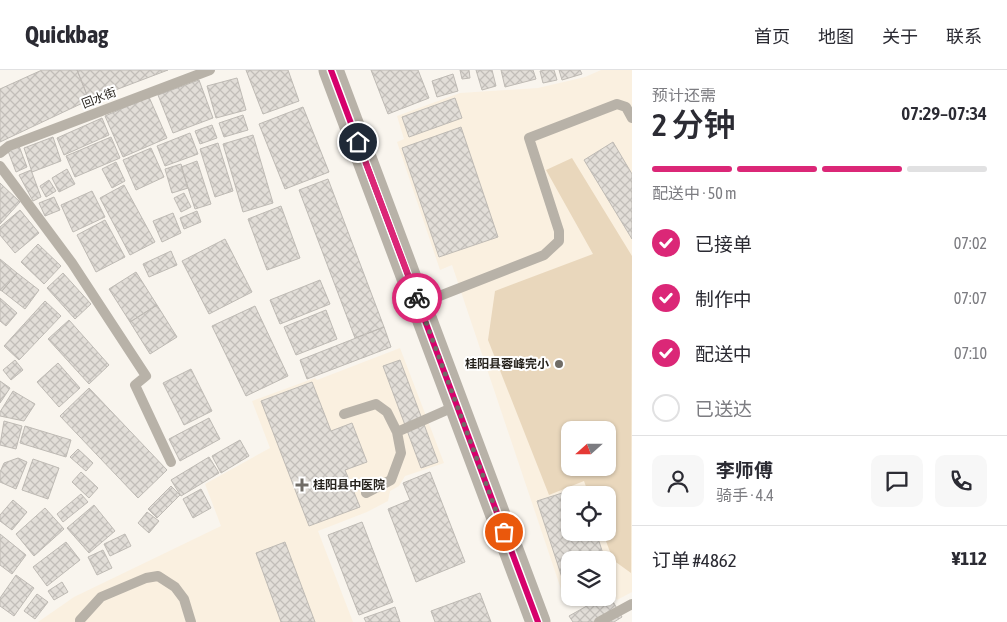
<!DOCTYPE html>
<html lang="zh">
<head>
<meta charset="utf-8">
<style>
  :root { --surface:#fff; --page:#f7f7f7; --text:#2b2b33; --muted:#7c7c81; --line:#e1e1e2; --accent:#db2777 }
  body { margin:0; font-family:"Asap Condensed","Noto Sans SC",sans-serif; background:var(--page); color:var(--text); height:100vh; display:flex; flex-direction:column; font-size:19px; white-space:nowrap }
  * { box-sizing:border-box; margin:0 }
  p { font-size:16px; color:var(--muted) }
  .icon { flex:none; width:28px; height:28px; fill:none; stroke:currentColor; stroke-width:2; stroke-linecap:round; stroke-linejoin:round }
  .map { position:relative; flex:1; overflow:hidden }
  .side { display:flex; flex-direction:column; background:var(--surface); width:375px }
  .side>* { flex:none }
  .needle { width:32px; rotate:249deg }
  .fabs { position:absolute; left:561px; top:351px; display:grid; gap:10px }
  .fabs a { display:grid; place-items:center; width:55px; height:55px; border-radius:10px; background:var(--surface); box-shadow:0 1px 4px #0004; font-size:25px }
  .pin { position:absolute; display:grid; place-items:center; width:42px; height:42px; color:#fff; margin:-21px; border:2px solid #fff; border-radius:50%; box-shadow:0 1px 5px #0007 }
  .courier { position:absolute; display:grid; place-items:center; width:50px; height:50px; margin:-25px; border:4px solid #db2777; border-radius:50%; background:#fff; color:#222; box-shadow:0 1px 6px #0007 }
  .summary em { font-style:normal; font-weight:600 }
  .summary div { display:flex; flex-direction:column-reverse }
  .summary { display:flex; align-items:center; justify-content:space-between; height:85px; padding:0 20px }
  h1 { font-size:32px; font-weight:600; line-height:38px }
  .bar { display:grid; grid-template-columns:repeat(4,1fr); gap:8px 5px; align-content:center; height:60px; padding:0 20px }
  .bar i { height:6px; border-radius:4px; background:var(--line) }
  .bar .current { background:var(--accent) }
  .bar p { grid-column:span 4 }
  .line { display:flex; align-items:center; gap:12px; padding:0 20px; border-top:1px solid var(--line) }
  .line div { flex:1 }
  .round { display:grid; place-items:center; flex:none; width:52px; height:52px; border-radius:10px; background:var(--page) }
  ol { padding:0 20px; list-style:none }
  li { display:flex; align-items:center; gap:15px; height:55px }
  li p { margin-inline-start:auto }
  li .icon { padding:5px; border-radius:50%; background:var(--accent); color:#fff; stroke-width:4 }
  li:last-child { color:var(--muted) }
  li i { width:28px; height:28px; border:2px solid var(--line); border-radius:50% }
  header { display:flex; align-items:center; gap:30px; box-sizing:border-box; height:70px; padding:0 25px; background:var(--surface); border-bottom:1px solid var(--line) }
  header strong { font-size:24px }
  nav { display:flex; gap:28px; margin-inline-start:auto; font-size:18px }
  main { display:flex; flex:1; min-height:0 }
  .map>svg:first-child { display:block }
  .built { fill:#faf0e0; fill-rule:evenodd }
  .pitch { fill:#e9d7bc; fill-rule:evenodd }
  .building { fill:url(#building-cross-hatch); stroke:#bebab4 }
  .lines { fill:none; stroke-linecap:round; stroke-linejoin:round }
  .service { stroke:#b8b2a8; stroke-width:10 }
  .tertiary { stroke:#b8b2a8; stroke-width:25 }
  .cycleway-casing { stroke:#fff; stroke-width:9 }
  .cycleway { stroke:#d6006c; stroke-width:6 }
  .done { stroke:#706c66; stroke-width:5; stroke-dasharray:0 9 }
  .route { stroke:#db2777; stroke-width:6 }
  .poi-dot { fill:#706c66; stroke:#fff; stroke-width:2 }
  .labels { text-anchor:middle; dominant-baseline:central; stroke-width:4; stroke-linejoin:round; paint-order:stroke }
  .street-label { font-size:12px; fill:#27231d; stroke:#fff }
  .poi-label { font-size:12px; font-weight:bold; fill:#27231d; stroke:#fff; text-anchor:end }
</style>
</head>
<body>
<header>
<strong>Quickbag</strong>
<nav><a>首页</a><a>地图</a><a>关于</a><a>联系</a></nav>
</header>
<main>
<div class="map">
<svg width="632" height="552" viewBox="0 0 632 552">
  <defs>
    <pattern id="building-cross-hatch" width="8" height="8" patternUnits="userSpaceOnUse" patternTransform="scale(1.25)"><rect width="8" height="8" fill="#e2ded8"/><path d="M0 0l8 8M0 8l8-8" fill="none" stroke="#c2beb9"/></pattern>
  </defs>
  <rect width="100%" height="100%" fill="#f9f5ee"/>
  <!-- built -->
  <path class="built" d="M601,0H632V522L617,530L611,519L608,520V490H570V528H586L566,534L452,195L440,200L397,72L404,69L397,46L460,23L538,18L585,7ZM570,360H608V398H570ZM570,425H608V462H570Z
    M400,278L444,393L405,406L399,416L390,421L388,431L367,442L318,461L353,552H38L74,527L221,456L205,414L270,378L252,331L315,308L317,310Z"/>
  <!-- pitch -->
  <path class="pitch" d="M572,88L632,186L631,503L613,490L603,463L608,462V425H589L584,411L549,425L488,270L495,221L593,184L546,100ZM570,360H608V398H570Z"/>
  <!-- building -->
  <path class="building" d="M42,0H77L89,30L0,72V19Z
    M77,0H168L89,30Z
    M246,0H288L299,31L263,44Z
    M371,0H418L429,28L388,44Z
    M460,0H469L470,8L462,9Z
    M476,0H492L496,16L482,20Z
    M501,0H533L536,9L505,17Z
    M546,0H554L557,10L543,13L540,1Z
    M559,0H580L582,4L562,10Z
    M453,4L458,21L437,27L432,11Z
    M237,8L246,40L216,48L207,16Z
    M199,10L213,48L173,63L158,25Z
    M149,27L167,68L123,87L105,46Z
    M455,28L462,48L409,67L402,47Z
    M303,37L329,102L285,119L259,54Z
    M243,45L248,60L224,67L219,53Z
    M102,48L109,65L64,85L57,68Z
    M212,55L217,68L200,74L195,61Z
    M461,57L498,167L439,187L402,78Z
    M190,63L198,84L165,96L157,76Z
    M253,65L273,133L243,142L223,74Z
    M53,67L61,91L32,102L24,78Z
    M111,67L120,88L75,107L66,86Z
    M613,72L632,104V169L584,90Z
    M218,73L233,121L215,127L200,79Z
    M19,76L27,97L16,102L8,81Z
    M151,78L164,107L136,120L123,90Z
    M197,91L211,134L195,139L181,97Z
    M116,92L125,111L112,118L102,99Z
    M181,94L188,118L172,123L165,99Z
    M67,99L75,114L59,122L52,108Z
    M31,100L41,127L33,131L19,105Z
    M328,109L384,257L355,268L299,120Z
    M49,110L56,121L46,127L40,116Z
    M0,113L20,132L0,154Z
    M124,115L155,172L130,185L100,128Z
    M92,121L105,147L73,162L61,135Z
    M184,123L191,137L181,142L174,128Z
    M54,127L60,140L45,146L39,133Z
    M281,136L300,188L267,200L248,149Z
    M20,140L39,163L15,183L0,165V157Z
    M197,141L201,152L184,159L180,148Z
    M173,143L181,163L162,172L153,151Z
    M105,150L125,187L96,202L77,165Z
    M225,169L252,222L209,244L182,191Z
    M38,174L61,196L44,214L21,192Z
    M171,181L177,195L149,207L143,194Z
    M0,189L17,203L2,221L0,220Z
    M136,202L157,235L130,252L109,219Z
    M17,203L39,220L25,239L2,221Z
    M63,203L91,234L75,249L47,218Z
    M320,210L330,234L280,254L270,230Z
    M0,228L17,243L6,256L0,251Z
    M45,231L61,246L19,290L4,276Z
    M157,235L177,267L150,284L130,252Z
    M255,236L288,306L246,326L212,256Z
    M326,240L337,269L296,285L284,257Z
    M69,250L109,295L89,314L48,269Z
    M384,257L391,277L307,309L300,290Z
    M15,290L23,300L11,310L3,300Z
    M400,290L438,392L421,398L383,296Z
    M58,293L80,318L59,337L37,312Z
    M191,299L212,341L184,355L163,313Z
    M0,311L10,318L0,333Z
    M312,312L331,361L352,353L367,392L345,400L360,437L309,456L261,331Z
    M89,318L167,400L138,428L60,346Z
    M13,321L35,334L24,351L0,346V342Z
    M209,348L220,369L180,391L169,369Z
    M4,351L22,356L16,379L0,375Z
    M25,356L71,370L66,387L20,373Z
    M240,370L249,386L221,403L212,386Z
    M78,379L93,393L86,401L70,387Z
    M209,387L219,403L181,426L171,410Z
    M18,388L27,392L16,419L0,412V402L4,393Z
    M33,389L59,398L48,429L22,420Z
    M81,402L98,418L89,428L72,412Z
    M430,402L465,492L416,512L388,439L410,430L403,413Z
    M171,416L180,425L157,448L148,439Z
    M581,417L584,425H570V462H596L605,490H570V528H574L569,529L537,431Z
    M201,419L211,438L193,448L183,429Z
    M81,424L88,432L63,452L57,444Z
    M13,430L27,442L12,460L0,451V445Z
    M94,435L115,461L89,483L67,458Z
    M45,438L64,459L34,486L16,464Z
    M147,442L159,451L149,463L138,453Z
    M362,452L393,532L359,545L328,465Z
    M0,464L26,485L12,504L0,495Z
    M125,464L131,476L110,486L104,474Z
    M66,472L80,490L47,516L33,497Z
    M285,472L315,552H281L256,483Z
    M103,480L112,498L97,505L88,487Z
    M16,505L34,518L14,546L0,536V528Z
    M62,512L68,522L54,530L48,521Z
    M480,523L491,552H435L431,541Z
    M608,523L622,547L614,552H573L569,546L601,528H608Z
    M37,524L48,532L35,549L24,541Z
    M395,537L400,552H366L364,548Z"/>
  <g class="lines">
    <!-- service -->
    <path class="service" d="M0,83L9,76L210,0
      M0,96L72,193L146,306L135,315L171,392
      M419,234L544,185L559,171V161L529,68L617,34L626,37L632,48
      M344,344L376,334L387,342L397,362
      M366,423L391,410L401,383L397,362L456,336
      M80,552V550L101,527L146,508L158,506L175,517L184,529L191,552
      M599,552L632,534"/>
    <!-- tertiary -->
    <path class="tertiary" d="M331,0L538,552"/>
    <!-- cycleway casing -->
    <g class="cycleway-casing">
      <path id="cycleway" d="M331,0L538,552"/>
    </g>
    <!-- cycleway -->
    <use href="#cycleway" class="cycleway"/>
  </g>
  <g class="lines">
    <!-- done -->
    <path class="done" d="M417,228L504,462"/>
    <!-- route -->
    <path class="route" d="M358,72L417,228"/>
  </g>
  <!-- markers -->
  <g class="poi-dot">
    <circle cx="559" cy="294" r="5"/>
    <path d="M299.5 407.5h5v5h5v5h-5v5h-5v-5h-5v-5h5z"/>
  </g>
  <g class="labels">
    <!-- street labels -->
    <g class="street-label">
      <text transform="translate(99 28) rotate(-21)">回水街</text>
    </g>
    <!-- poi labels -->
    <g class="poi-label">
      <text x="549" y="294">桂阳县蓉峰完小</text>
      <text x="313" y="415" text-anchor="start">桂阳县中医院</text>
    </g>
  </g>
</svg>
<div class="fabs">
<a><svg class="needle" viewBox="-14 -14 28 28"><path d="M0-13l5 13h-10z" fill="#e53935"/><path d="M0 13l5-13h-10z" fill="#7c7c81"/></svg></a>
<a><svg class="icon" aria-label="locate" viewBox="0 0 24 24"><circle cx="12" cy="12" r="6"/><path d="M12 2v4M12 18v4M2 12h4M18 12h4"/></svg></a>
<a><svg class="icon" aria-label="layers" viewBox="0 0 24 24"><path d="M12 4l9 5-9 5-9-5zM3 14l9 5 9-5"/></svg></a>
</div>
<div class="pin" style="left:504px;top:462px;background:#ea580c"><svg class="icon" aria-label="bag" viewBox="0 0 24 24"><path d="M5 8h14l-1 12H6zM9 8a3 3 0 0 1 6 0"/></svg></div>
<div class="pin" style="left:358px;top:72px;background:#1f2937"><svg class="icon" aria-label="home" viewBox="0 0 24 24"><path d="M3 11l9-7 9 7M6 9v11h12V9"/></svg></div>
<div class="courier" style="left:417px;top:228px"><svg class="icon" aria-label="bike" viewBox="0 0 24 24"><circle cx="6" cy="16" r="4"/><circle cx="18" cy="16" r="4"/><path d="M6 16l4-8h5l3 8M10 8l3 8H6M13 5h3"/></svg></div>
</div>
<section class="side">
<div class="summary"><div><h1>2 分钟</h1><p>预计还需</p></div><em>07:29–07:34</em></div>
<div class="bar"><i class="current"></i><i class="current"></i><i class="current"></i><i></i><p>配送中 · 50 m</p></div>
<ol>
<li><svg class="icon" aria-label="check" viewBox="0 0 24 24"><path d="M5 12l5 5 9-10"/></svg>已接单<p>07:02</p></li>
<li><svg class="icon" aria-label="check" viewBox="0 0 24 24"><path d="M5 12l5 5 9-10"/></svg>制作中<p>07:07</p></li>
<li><svg class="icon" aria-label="check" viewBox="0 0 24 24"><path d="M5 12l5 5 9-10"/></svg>配送中<p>07:10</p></li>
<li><i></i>已送达</li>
</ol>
<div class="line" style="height:90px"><a class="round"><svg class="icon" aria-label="person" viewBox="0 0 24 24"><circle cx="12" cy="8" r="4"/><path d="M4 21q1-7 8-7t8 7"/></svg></a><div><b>李师傅</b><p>骑手 · 4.4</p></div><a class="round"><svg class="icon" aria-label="chat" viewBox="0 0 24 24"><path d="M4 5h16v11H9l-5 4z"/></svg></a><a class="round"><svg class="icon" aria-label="phone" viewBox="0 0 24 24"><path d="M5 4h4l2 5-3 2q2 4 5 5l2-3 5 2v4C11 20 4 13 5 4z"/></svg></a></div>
<div class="line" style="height:65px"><div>订单 #4862</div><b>¥112</b></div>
</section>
</main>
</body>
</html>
